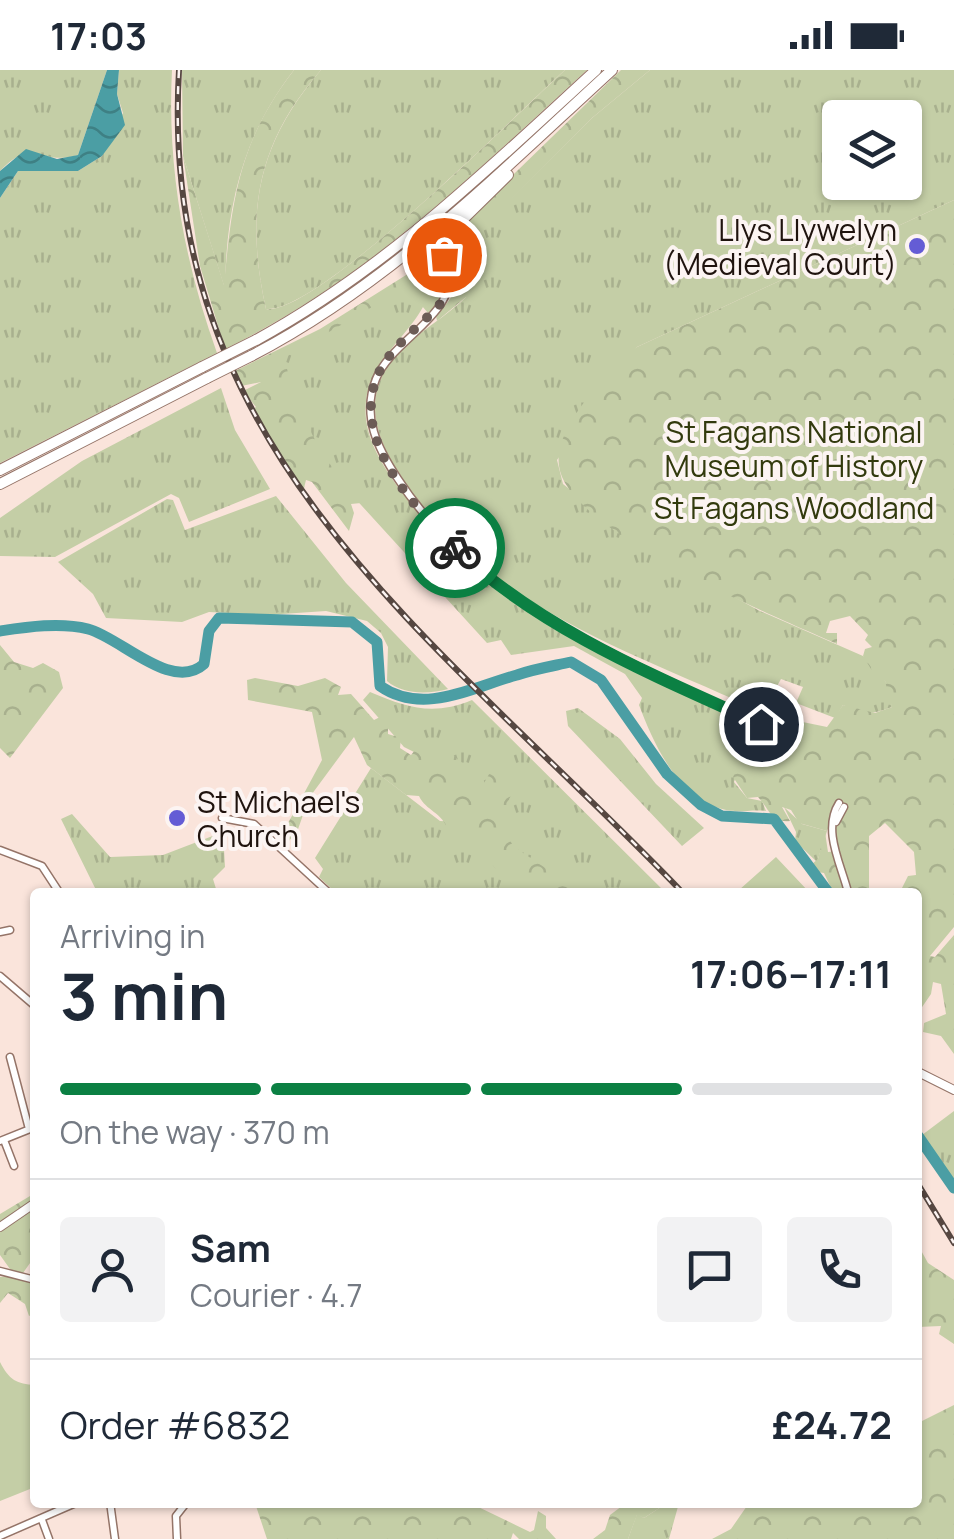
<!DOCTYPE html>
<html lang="en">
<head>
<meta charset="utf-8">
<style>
  :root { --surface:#fff; --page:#f2f2f3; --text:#1f2937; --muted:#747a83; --line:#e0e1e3; --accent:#0b8043 }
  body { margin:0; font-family:Manrope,sans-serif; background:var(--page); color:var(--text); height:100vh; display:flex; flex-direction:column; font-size:38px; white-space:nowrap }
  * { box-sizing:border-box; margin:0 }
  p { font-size:32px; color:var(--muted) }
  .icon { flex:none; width:55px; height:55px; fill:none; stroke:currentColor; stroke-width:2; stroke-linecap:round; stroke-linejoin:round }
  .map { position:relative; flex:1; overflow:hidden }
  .sheet { position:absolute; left:30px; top:818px; width:892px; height:620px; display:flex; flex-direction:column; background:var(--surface); border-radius:10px; box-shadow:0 2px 8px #0004 }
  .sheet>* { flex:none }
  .buttons { position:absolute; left:822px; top:30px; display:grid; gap:20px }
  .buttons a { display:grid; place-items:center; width:100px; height:100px; border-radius:10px; background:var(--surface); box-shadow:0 2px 8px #0004; font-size:50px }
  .pin { position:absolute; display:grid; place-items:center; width:85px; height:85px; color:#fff; margin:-42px; border:5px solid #fff; border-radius:50%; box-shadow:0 2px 10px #0007 }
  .courier { position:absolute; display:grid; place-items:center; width:100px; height:100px; margin:-50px; border:8px solid #0b8043; border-radius:50%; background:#fff; color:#222; box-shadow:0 2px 12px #0007 }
  .summary em { font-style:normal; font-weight:700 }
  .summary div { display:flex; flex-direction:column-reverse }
  .summary { display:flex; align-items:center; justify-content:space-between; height:170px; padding:0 30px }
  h1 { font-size:65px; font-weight:700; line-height:75px }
  .bar { display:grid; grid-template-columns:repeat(4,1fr); gap:15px 10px; align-content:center; height:120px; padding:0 30px }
  .bar i { height:12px; border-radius:8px; background:var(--line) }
  .bar .active { background:var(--accent) }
  .bar p { grid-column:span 4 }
  .line { display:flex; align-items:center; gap:25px; padding:0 30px; border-top:2px solid var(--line) }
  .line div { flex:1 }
  .round { display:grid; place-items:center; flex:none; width:105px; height:105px; border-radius:10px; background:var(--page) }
  .status { display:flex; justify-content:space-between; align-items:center; height:70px; padding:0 50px; background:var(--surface); direction:ltr }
  .status svg { height:28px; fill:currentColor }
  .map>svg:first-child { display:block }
  .grass { fill:url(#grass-tufts); fill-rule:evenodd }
  .forest { fill:url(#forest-crowns) }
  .pitch { fill:#c4cea6 }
  .water { fill:url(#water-waves) }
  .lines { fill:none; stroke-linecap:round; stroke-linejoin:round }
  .river { stroke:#4b9ea4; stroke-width:11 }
  .minor-casing { stroke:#947468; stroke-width:9 }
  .tertiary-casing { stroke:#947468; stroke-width:10 }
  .trunk-casing { stroke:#947468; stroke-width:12 }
  .minor { stroke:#fff; stroke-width:6 }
  .tertiary { stroke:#fff; stroke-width:8 }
  .trunk { stroke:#fff; stroke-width:10 }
  .rail-casing { stroke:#564741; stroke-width:6 }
  .rail { stroke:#fcf4f2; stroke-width:2.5; stroke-dasharray:8; stroke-linecap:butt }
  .trunk-bridge-casing { stroke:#947468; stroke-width:12; stroke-linecap:butt }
  .trunk-bridge { stroke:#fff; stroke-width:10 }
  .done { stroke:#6c5c56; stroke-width:10; stroke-dasharray:0 18 }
  .route { stroke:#0b8043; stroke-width:12 }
  .poi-dot { fill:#645cd5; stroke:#fcf4f2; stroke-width:4 }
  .labels { text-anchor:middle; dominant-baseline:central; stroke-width:8; stroke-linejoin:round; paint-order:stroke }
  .poi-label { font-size:30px; fill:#1f130e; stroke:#fcf4f2; text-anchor:end }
  .park-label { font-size:30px; fill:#323a0d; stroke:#fcf4f2 }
</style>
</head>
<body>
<div class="status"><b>17:03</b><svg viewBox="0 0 49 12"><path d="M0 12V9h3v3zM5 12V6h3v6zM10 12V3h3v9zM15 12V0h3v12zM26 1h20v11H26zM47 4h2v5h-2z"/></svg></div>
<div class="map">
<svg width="954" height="1469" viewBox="0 0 954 1469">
  <defs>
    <pattern id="grass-tufts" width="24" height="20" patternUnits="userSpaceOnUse" patternTransform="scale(2.5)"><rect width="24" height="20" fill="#c4cea6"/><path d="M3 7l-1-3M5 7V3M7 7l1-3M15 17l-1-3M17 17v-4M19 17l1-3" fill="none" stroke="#a8b08e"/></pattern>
    <pattern id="forest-crowns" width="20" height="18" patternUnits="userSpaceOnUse" patternTransform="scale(2.5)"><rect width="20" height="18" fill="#c4cea6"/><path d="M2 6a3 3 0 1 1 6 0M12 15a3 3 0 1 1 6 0" fill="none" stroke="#a8b08e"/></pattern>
    <pattern id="water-waves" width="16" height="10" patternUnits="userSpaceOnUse" patternTransform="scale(2.5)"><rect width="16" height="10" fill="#4b9ea4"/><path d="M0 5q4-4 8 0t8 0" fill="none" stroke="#3e8084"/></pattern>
  </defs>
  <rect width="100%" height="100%" fill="#fae4db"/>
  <!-- grass -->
  <path class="grass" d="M0,0H107L78,85C40,97 34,65 0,101Z
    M119,0H172C167,98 184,191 217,283L0,393V128L18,101H78L102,86L123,43L117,24Z
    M182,0H294C243,65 226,136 225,219L183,86Z
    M321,0H565C517,43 319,244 266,239C245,145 256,75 321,0Z
    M650,0H954V130L637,277L557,390L563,414L644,478L758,540L863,586L878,598L891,622L892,637C871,645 864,645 843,635L835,648L796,633L803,617L781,609L772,625L760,620L753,638C618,576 485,536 399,403C381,375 367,344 380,311C396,272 438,255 466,227L463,176L592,48ZM840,48H905V112H840Z
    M429,201L433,208C427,257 372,281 366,331C362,365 382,395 401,421C496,553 623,583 757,657L734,712L747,728L762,731L766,741C753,739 739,743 726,740C679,730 654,675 639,635L642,628L625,604L574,576L511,585L501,570L487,573L320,390L294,337L279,287Z
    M221,318L235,360L270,419L189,452L179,428L171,424L55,487L0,486V448L82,391Z
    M276,426L346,513L448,619C429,624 403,625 387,611L388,577L381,563L367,551L326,541L267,545L209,542L182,552L106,548L93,524L58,492L167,429L173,430L185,460Z
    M370,622C408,638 433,646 472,630L665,822H571L519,794L464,707L404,677L363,630Z
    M578,638L620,669L656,714L704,758L682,776L568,656L566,641Z
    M371,698L440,751L458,752L539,822H335L319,807L323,799L315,788Z
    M784,737L802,754L827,761L817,792L795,771L796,762Z
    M72,744L110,787L163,785L223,762L225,797L213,809L217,822H97L61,749Z
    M954,1041V1112L922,1065Z
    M667,1433H679L669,1469H628L637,1444L644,1448Z"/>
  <!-- forest -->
  <path class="forest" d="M294,0H321C256,74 245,145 266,239C316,246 519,42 565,0H587C470,107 369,208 225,279L200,196L183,86L224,215C232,129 239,71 294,0Z
    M621,0H650L592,48L464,176L470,202L466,227L437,251L436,246C479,200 439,208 451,165Z
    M954,130V857L930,886L935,887L954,865V984L941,966L923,962L924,953L946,944L941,914L933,912L931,924L918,943V822H900L908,806L916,805L914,782L885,753L869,766V822H833L824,803L812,801V794L818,789L825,762L828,782L836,781L835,757L842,735L838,732L827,761L799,753L791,740L782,737L790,751C771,753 770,740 758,727L747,728L733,707L764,647L785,664L793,650L827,657L843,635L875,643L892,637L885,611L876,607L863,586L865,579L872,577L865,570L868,565L850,546L830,551L826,563H837V574C777,547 567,462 559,396C553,357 610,300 637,277Z
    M430,190L441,195C451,215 445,229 428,243L422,236L431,217L429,204L284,288C300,348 319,386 361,433L351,434L354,443L349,461L312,412L306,410L303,422L259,351L253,339L256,337L243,321L261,312L241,316L235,301L320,259Z
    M0,575L14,592L33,598L43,593L59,602L63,618L10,688L0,678Z
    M255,608L298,616L325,608L341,617L338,625L351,624L374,650L380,647L388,656V664L401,668L400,678L411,685L415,680L440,687L451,684L471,700L480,720L492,699L497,695L513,704L516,718L509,729L515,750L509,757L502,754L513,776L560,808L569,794H578L577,819L595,822H527L504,808L471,770L448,760C442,742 426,741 419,726L406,725L367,695L354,667L309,728L297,762L285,775L280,768L322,690L312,642L248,630L247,610Z
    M35,1123V1186L23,1203L35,1211V1243L29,1246L25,1234L8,1223L0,1233V1207L15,1206L0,1185V1144Z
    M918,1175L928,1193L954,1210V1274L939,1264L941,1256L918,1257Z
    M954,1335V1469H712L731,1459L749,1433L918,1432V1353Z
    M255,1433H470L530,1462L534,1460L538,1441L546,1446V1458L556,1469H519L513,1463L511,1469H267Z
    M626,1433H667L644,1448L637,1445L628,1469H593L605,1460L610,1445Z"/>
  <!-- pitch -->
  <path class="pitch" d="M776,787L809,822L739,820Z
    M0,1292C9,1310 17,1314 35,1315V1417L0,1431Z"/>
  <!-- water -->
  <path class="water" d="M107,0H119L117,24L125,55L102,86L78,101H18L0,128V101L26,79L57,89L78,85Z"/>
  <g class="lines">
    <!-- river -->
    <path class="river" d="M0,561C27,557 60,552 88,559C120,567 172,623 204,594L209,561L219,548L352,552L377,572L380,616C423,646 473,617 517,605C534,599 553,596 571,592L601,610L667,704L701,735L722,746L774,749L828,822
      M918,1066L954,1118"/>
    <!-- minor casing -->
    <g class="minor-casing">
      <path id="minor" d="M445,193C466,241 392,268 376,309C361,346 378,379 398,409C481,536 630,592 761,654
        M839,733C822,760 841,794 848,822
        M222,748L254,754L328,822
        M836,752L844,737
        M0,780L42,796L59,822
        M0,862L10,860
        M0,906L35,936
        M10,987L29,1059
        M4,1070L14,1096
        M0,1071L35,1057
        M0,1201L35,1210
        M110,1432L115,1469
        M42,1450L49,1469
        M0,1466L78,1432
        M177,1469L176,1446L187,1432"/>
    </g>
    <!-- tertiary casing -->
    <g class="tertiary-casing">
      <path id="tertiary" d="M918,1002L954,1020
        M0,1157L35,1133"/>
    </g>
    <!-- trunk casing -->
    <g class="trunk-casing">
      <path id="trunk" d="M411,191L428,182L444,191
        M445,192V167L508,105
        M256,270C386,199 488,99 596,0
        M251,286C390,214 497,105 612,0
        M0,400L202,297
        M0,414L207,308"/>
    </g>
    <!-- minor -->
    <use href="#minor" class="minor"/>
    <!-- tertiary -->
    <use href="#tertiary" class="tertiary"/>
    <!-- trunk -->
    <use href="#trunk" class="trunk"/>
    <!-- rail casing -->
    <g class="rail-casing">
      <path id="rail" d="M179,0C156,385 446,575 682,822
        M918,1114L954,1173"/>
    </g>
    <!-- rail -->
    <use href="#rail" class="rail"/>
    <!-- trunk-bridge casing -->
    <g class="trunk-bridge-casing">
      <path id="trunk-bridge" d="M202,297L256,270
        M207,308L251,286"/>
    </g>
    <!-- trunk-bridge -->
    <use href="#trunk-bridge" class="trunk-bridge"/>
  </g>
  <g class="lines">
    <!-- done -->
    <path class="done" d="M444,185L451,210L448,225C429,249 402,267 385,292C341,359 410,433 455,478"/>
    <!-- route -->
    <path class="route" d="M455,478C540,559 655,606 761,654"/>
  </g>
  <!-- markers -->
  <g class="poi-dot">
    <circle cx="917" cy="176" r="10"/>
    <circle cx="177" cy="748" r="10"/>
  </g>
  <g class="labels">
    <!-- poi labels -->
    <g class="poi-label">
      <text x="897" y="159">Llys Llywelyn<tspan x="897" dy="34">(Medieval Court)</tspan></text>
      <text x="197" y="731" text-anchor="start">St Michael's<tspan x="197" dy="34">Church</tspan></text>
    </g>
    <!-- park labels -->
    <g class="park-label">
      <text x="794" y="361">St Fagans National<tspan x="794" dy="34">Museum of History</tspan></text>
      <text x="794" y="437">St Fagans Woodland</text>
    </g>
  </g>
</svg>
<div class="buttons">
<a><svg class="icon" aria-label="layers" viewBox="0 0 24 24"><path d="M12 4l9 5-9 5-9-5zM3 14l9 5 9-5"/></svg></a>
</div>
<div class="pin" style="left:444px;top:185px;background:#ea580c"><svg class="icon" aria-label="bag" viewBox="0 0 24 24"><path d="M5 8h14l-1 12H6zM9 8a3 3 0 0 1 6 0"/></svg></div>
<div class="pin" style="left:761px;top:654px;background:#1f2937"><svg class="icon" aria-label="home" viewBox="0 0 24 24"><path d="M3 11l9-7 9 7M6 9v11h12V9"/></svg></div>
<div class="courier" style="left:455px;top:478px"><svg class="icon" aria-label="bike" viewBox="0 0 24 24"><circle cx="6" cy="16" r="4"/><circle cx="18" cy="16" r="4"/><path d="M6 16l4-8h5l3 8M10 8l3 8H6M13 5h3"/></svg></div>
<section class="sheet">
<div class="summary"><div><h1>3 min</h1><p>Arriving in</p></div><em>17:06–17:11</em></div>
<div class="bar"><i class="active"></i><i class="active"></i><i class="active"></i><i></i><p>On the way · 370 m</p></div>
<div class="line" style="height:180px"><a class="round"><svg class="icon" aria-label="person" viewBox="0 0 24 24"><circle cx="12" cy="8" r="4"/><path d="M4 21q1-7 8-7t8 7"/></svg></a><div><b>Sam</b><p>Courier · 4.7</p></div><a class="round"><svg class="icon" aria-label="chat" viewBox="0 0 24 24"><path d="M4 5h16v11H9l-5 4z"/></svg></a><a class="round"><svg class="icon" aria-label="phone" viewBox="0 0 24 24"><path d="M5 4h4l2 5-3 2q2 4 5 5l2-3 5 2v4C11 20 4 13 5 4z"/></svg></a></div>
<div class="line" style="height:130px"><div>Order #6832</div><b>£24.72</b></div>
</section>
</div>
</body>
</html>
